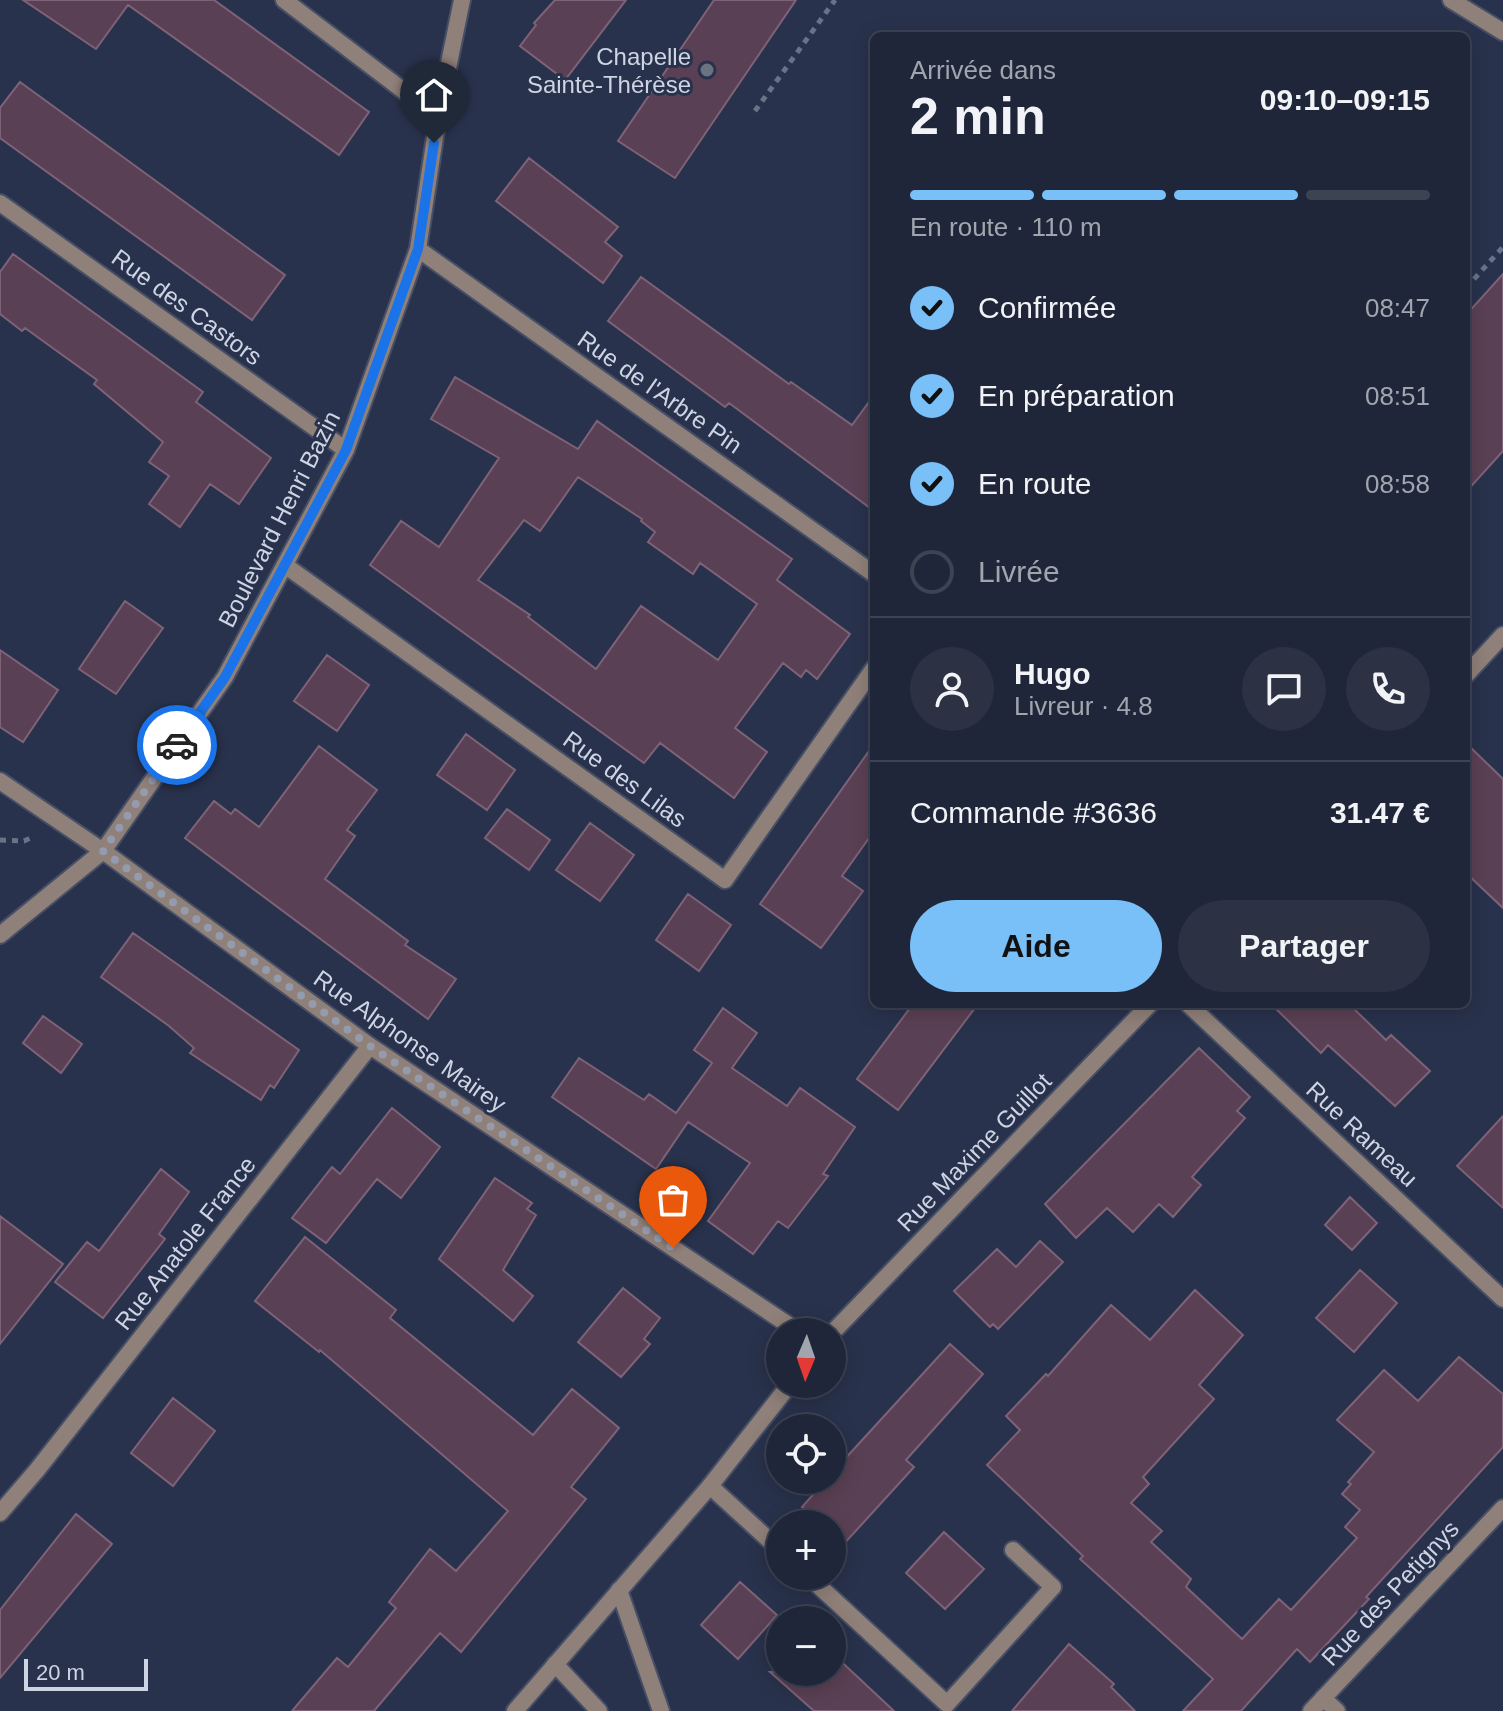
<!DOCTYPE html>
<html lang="fr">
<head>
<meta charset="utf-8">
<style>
  :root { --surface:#1f2639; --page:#2c3244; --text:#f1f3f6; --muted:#a1a5ae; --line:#3c4353; --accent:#79bff8 }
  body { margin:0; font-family:Arial,sans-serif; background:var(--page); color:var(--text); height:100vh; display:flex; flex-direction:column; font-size:30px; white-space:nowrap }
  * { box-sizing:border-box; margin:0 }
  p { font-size:26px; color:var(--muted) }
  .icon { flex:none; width:44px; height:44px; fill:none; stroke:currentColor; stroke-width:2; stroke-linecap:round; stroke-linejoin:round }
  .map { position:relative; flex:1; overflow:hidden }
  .side { position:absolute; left:870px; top:32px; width:600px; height:976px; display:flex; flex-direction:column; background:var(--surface); border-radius:12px; box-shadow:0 4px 20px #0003,0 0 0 2px var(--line) }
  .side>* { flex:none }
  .needle { width:52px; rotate:182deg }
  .controls { position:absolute; left:766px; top:1318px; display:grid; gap:16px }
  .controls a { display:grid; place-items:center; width:80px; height:80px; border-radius:50%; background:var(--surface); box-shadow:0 4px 20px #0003,0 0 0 2px var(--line); font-size:40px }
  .scale { position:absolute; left:24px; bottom:20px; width:124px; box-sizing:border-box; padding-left:8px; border:4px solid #cdd4e4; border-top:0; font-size:22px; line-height:28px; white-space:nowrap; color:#cdd4e4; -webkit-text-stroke:6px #29324c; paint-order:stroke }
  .pin { position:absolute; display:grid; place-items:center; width:68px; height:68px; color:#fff; margin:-82px -34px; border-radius:50% 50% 50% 0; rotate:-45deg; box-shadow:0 0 8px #0007 }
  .pin .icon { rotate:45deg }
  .courier { position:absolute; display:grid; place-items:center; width:80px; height:80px; margin:-40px; border:6px solid #1a73e8; border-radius:50%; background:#fff; color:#222; box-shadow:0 2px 10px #0007 }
  .head em { font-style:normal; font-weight:800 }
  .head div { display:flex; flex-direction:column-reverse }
  .head { display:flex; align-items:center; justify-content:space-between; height:136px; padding:0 40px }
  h1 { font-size:52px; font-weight:800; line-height:60px }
  .bar { display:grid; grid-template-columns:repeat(4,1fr); gap:12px 8px; align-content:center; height:96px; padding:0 40px }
  .bar i { height:10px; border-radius:6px; background:var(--line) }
  .bar .active { background:var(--accent) }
  .bar p { grid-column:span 4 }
  .line { display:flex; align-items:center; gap:20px; padding:0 40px; border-top:2px solid var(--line) }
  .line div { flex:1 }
  .round { display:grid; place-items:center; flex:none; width:84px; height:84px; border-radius:42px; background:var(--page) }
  ol { padding:0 40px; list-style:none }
  li { display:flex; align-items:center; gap:24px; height:88px }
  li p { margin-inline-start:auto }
  li .icon { padding:8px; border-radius:50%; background:var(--accent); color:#111; stroke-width:4 }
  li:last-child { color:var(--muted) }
  li i { width:44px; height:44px; border:4px solid var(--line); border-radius:50% }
  .primary-button { display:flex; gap:16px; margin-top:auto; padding:16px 40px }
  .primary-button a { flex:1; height:92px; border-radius:48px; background:var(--accent); color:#111; font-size:32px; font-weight:800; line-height:92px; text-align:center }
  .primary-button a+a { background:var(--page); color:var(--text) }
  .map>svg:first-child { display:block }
  .building { fill:#5a4054; stroke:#7e6277; stroke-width:2; fill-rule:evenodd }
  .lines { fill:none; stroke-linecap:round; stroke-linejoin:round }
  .service-casing { stroke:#474f67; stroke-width:20 }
  .minor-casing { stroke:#474f67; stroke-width:20 }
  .tertiary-casing { stroke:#474f67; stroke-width:20 }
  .path { stroke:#6a7288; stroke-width:5; stroke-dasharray:6 6; stroke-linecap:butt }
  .service { stroke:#8f8079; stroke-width:16 }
  .minor { stroke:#8f8079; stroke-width:16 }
  .tertiary { stroke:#8f8079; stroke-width:16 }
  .done { stroke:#949baf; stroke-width:8; stroke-dasharray:0 14.4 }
  .route { stroke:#1a73e8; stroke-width:10 }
  .worship-dot { fill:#6b7280; stroke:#29324c; stroke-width:3 }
  .labels { text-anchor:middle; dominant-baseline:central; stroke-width:6; stroke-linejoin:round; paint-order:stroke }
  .poi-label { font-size:24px; fill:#cdd4e4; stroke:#29324c; text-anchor:end }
  .street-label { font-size:24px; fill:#cdd4e4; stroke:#29324c }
</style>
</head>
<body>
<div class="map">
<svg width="1503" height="1711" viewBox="0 0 1503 1711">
  <rect width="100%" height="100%" fill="#29324c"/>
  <!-- building -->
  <path class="building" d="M23,0H214L369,112L339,155L128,5L96,49Z
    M555,0H626L565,80L520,46L536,25L534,23Z
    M714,0H796L675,178L618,141Z
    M20,82L285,275L252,320L0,138V108Z
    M529,158L618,227L605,242L622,256L603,283L496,201Z
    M13,254L203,392L196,402L271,458L239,504L210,484L180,527L149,504L169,476L149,462L163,442L94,384L97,380L25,328L22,331L0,314V272Z
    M1503,274V451L1466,492V315Z
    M641,277L789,384L791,382L852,425L874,395V511L729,403L725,407L608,321Z
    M455,377L578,449L597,421L792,559L777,580L850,634L817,679L806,670L801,677L783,663L735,728L767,752L734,798L660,743L644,763L370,565L401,521L439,547L499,458L431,419ZM578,477L642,519L641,521L655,532L648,542L693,574L700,563L757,604L718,660L641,606L596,669L528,617L530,615L478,580L524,520L540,531Z
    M125,601L163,628L116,694L79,669Z
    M0,650L58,690L23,742L0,727Z
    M327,655L369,685L337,731L294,701Z
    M466,734L515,770L487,810L437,775Z
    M1466,743L1503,779V908L1466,873Z
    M874,744V831L842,876L863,891L821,948L760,904Z
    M319,746L377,790L347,830L355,836L325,879L408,941L405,945L456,979L428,1019L185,838L214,801L231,814L235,809L259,827Z
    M507,809L550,840L529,870L485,838Z
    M590,823L634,855L600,901L556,870Z
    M688,894L731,925L699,971L656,940Z
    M133,933L299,1050L274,1088L270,1085L261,1100L190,1053L194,1048L169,1026L101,977Z
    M913,1004H978L898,1110L857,1079Z
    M1271,1004H1349L1386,1040L1391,1035L1430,1071L1395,1106L1328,1045L1321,1053Z
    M723,1008L757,1033L732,1068L787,1106L800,1088L855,1127L823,1174L828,1176L788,1228L778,1221L753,1254L708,1221L750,1163L688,1122L656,1169L552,1097L579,1058L644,1100L649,1094L676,1113L712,1063L694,1050Z
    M43,1016L82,1044L61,1073L23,1043Z
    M1199,1048L1250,1097L1237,1111L1245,1118L1192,1177L1201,1185L1173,1217L1159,1204L1133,1232L1107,1208L1076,1238L1045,1204Z
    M392,1108L440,1147L401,1198L377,1179L326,1243L292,1218L332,1167L340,1174Z
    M1503,1116V1208L1457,1166Z
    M161,1169L189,1192L159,1234L165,1239L103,1318L55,1282L87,1242L99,1251Z
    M495,1178L532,1203L527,1209L536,1215L503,1270L533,1296L513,1321L439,1259Z
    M1350,1197L1377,1223L1352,1250L1325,1225Z
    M0,1216L63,1264L0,1344Z
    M305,1237L396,1310L390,1318L533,1435L572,1389L619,1428L571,1487L586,1499L461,1652L440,1633L374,1711H292L337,1658L348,1667L396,1608L389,1602L430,1549L456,1571L508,1511L320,1350L319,1352L255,1301Z
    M1040,1241L1063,1262L998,1329L993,1324L990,1327L954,1291L997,1249L1016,1267Z
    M1360,1270L1397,1303L1354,1352L1316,1318Z
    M623,1288L660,1318L644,1339L650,1344L621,1377L578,1342Z
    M1195,1290L1243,1335L1199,1385L1214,1399L1143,1477L1149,1484L1131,1503L1162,1531L1151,1542L1191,1579L1186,1587L1242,1639L1279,1599L1291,1610L1357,1538L1345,1527L1360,1510L1342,1494L1351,1484L1348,1482L1374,1452L1337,1420L1384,1370L1418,1401L1459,1357L1503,1394V1447L1366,1597L1369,1599L1310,1662L1297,1649L1241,1711H1183L1213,1679L1080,1559L1083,1556L987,1465L1020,1430L1006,1416L1046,1374L1048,1376L1111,1305L1150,1340Z
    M950,1344L983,1374L906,1460L914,1467L832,1557V1524H820L802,1507L826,1480H832V1473Z
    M173,1398L215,1431L173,1486L131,1453Z
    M76,1514L112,1544L0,1678V1610Z
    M944,1532L984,1569L945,1609L906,1573Z
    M740,1582L777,1615L738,1659L701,1625Z
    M1069,1644L1114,1684L1111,1687L1135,1711H1012Z
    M832,1653L894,1711H814L770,1672H832Z"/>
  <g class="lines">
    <!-- service casing -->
    <g class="service-casing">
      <path id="service" d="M1323,1698L1337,1711"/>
    </g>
    <!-- minor casing -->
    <g class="minor-casing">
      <path id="minor" d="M284,0L438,117
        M1451,0L1503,32
        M0,203L346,450
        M418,249L874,574
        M286,566L725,880L874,668
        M0,781L103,851L370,1046L799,1332
        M0,935L103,851L225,677L346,450L418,249L438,117L462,0
        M1188,1004L1503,1299
        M710,1486L780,1550
        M0,1513L37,1470L370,1046
        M808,1576L947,1704L1053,1587L1013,1550
        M619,1590L661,1711
        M555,1664L599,1711
        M1311,1711L1503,1508"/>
    </g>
    <!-- tertiary casing -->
    <g class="tertiary-casing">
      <path id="tertiary" d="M1466,675L1503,635
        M832,1333L1150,1004
        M515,1711L710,1486L790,1384"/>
    </g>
    <!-- path -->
    <path class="path" d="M755,111L835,0
      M1466,288L1503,247
      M0,840L24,841L33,837"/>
    <!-- service -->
    <use href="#service" class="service"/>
    <!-- minor -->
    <use href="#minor" class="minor"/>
    <!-- tertiary -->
    <use href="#tertiary" class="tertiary"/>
  </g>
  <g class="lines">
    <!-- done -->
    <path class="done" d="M177,745L103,851L370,1046L673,1248"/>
    <!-- route -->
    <path class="route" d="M177,745L225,677L346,450L418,249L434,143"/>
  </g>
  <!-- markers -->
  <circle class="worship-dot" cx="707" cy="70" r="8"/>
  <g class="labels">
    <!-- poi labels -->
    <g class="poi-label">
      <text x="691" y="56">Chapelle<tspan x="691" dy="28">Sainte-Thérèse</tspan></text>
    </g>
    <!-- street labels -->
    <g class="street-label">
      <text transform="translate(187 307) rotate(36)">Rue des Castors</text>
      <text transform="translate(660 392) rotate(35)">Rue de l'Arbre Pin</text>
      <text transform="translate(279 519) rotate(-63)">Boulevard Henri Bazin</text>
      <text transform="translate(625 779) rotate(36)">Rue des Lilas</text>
      <text transform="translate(410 1041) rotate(35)">Rue Alphonse Mairey</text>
      <text transform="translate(1362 1134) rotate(43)">Rue Rameau</text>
      <text transform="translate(974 1152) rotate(-46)">Rue Maxime Guillot</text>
      <text transform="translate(185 1243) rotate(-52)">Rue Anatole France</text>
      <text transform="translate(1390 1593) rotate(-47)">Rue des Petignys</text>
    </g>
  </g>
</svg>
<div class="controls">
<a><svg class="needle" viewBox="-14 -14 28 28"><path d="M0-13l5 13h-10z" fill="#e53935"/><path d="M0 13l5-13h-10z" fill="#a1a5ae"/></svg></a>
<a><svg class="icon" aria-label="locate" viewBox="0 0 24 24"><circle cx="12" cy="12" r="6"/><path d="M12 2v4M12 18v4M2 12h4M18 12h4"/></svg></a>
<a>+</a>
<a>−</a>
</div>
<div class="scale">20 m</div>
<div class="pin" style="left:673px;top:1248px;background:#ea580c"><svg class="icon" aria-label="bag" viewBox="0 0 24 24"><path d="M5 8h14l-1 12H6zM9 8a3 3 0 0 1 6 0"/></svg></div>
<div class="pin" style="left:434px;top:143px;background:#1f2937"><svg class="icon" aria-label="home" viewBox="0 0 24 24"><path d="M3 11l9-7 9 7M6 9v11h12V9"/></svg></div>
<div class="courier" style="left:177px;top:745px"><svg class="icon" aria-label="car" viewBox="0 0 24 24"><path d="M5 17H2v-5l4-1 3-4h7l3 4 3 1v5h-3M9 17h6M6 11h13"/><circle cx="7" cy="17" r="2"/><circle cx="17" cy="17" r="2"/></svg></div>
<section class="side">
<div class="head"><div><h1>2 min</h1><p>Arrivée dans</p></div><em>09:10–09:15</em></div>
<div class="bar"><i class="active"></i><i class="active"></i><i class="active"></i><i></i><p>En route · 110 m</p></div>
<ol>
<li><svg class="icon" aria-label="check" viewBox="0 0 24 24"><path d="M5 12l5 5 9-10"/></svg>Confirmée<p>08:47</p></li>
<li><svg class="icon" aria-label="check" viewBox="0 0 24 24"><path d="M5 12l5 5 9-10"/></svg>En préparation<p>08:51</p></li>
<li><svg class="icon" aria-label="check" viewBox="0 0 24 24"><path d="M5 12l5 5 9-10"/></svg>En route<p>08:58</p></li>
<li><i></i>Livrée</li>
</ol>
<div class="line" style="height:144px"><a class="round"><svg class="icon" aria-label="person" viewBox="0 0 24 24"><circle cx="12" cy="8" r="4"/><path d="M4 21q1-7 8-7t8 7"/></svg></a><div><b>Hugo</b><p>Livreur · 4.8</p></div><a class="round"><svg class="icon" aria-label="chat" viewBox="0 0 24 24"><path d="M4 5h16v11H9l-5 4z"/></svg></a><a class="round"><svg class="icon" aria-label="phone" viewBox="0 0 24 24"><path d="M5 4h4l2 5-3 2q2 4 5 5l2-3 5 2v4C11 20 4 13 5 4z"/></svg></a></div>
<div class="line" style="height:104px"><div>Commande #3636</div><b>31.47 €</b></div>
<div class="primary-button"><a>Aide</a><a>Partager</a></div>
</section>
</div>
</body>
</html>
